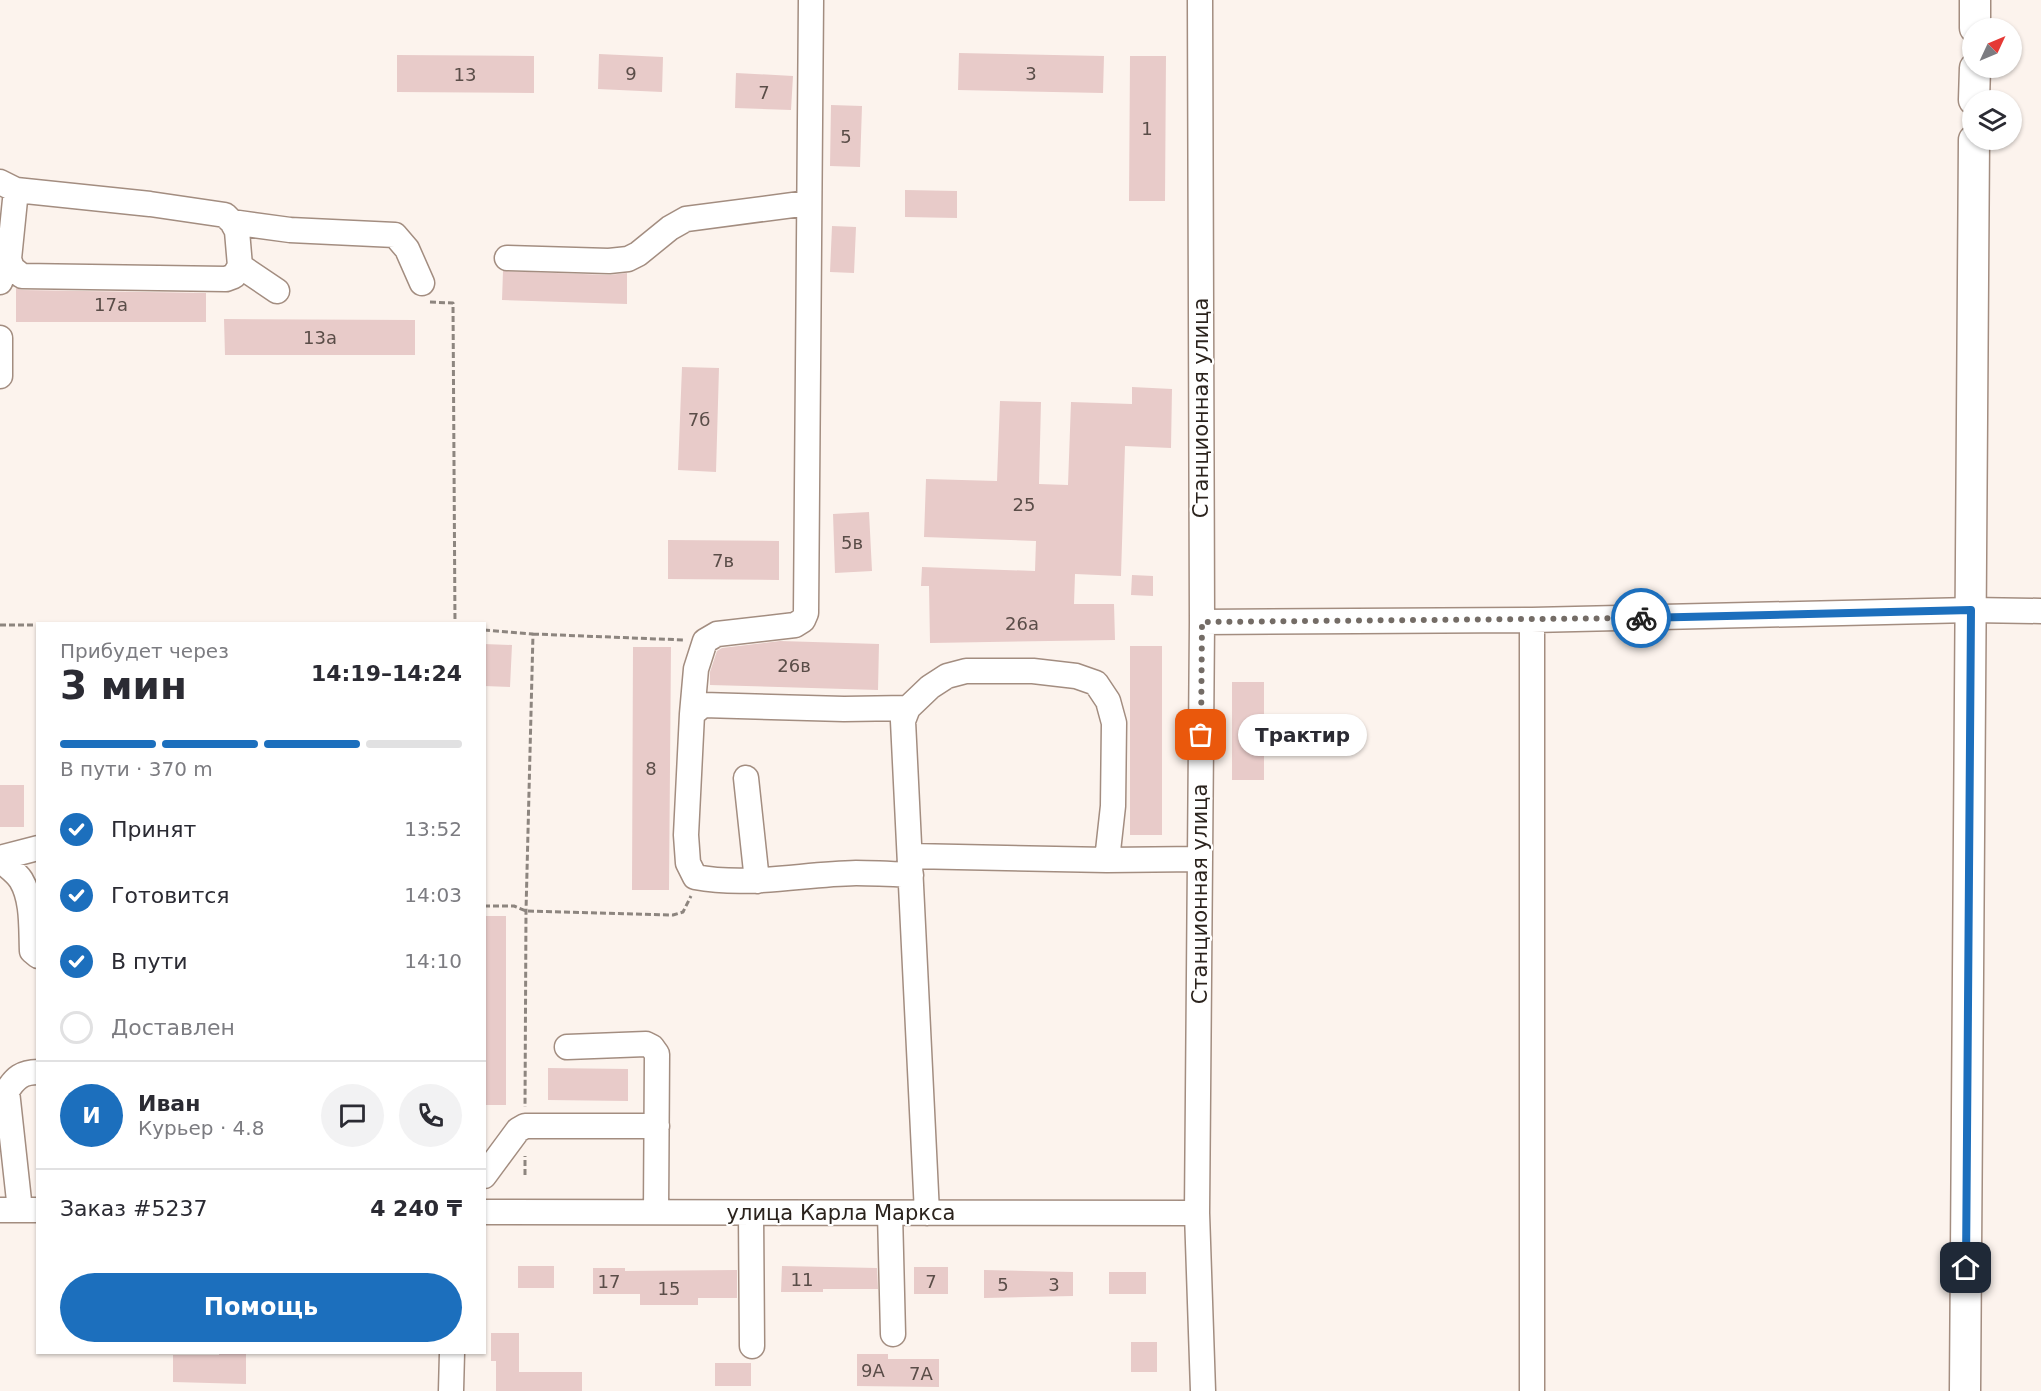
<!DOCTYPE html>
<html lang="ru">
<head>
<meta charset="utf-8">
<style>
  :root { --surface:#fff; --page:#f2f2f3; --text:#2b2b33; --muted:#7c7c81; --line:#e1e1e2; --accent:#1c6fbd }
  body { margin:0; font-family:"DejaVu Sans",sans-serif; background:var(--page); color:var(--text); height:100vh; display:flex; flex-direction:column; font-size:22px; white-space:nowrap }
  * { box-sizing:border-box; margin:0 }
  p { font-size:20px; color:var(--muted) }
  .icon { flex:none; width:33px; height:33px; fill:none; stroke:currentColor; stroke-width:2; stroke-linecap:round; stroke-linejoin:round }
  .map { position:relative; flex:1; overflow:hidden }
  .sheet { position:absolute; left:36px; top:622px; width:450px; height:732px; display:flex; flex-direction:column; background:var(--surface); border-radius:0px; box-shadow:0 2px 4px #0004 }
  .sheet>* { flex:none }
  .needle { width:39px; rotate:46deg }
  .fabs { position:absolute; left:1962px; top:18px; display:grid; gap:12px }
  .fabs a { display:grid; place-items:center; width:60px; height:60px; border-radius:50%; background:var(--surface); box-shadow:0 2px 4px #0004; font-size:30px }
  .pin { position:absolute; display:grid; place-items:center; width:51px; height:51px; color:#fff; margin:-26px; border-radius:12px; box-shadow:0 3px 9px #0006 }
  .courier { position:absolute; display:grid; place-items:center; width:60px; height:60px; margin:-30px; border:4px solid #1c6fbd; border-radius:50%; background:#fff; color:#222; box-shadow:0 2px 8px #0007 }
  .bubble { position:absolute; height:42px; border-radius:21px; background:var(--surface); box-shadow:0 2px 4px #0004; font-size:20px; font-weight:800; line-height:42px; text-align:center }
  .headline em { font-style:normal; font-weight:800 }
  .headline div { display:flex; flex-direction:column-reverse }
  .headline { display:flex; align-items:center; justify-content:space-between; height:102px; padding:0 24px }
  h1 { font-size:39px; font-weight:800; line-height:45px }
  .bar { display:grid; grid-template-columns:repeat(4,1fr); gap:9px 6px; align-content:center; height:72px; padding:0 24px }
  .bar i { height:8px; border-radius:4px; background:var(--line) }
  .bar .selected { background:var(--accent) }
  .bar p { grid-column:span 4 }
  .line { display:flex; align-items:center; gap:15px; padding:0 24px; border-top:2px solid var(--line) }
  .line div { flex:1 }
  .round { display:grid; place-items:center; flex:none; width:63px; height:63px; border-radius:32px; background:var(--page) }
  ol { padding:0 24px; list-style:none }
  li { display:flex; align-items:center; gap:18px; height:66px }
  li p { margin-inline-start:auto }
  li .icon { padding:6px; border-radius:50%; background:var(--accent); color:#fff; stroke-width:4 }
  li:last-child { color:var(--muted) }
  li i { width:33px; height:33px; border:3px solid var(--line); border-radius:50% }
  .primary-button { display:flex; gap:12px; margin-top:auto; padding:12px 24px }
  .primary-button a { flex:1; height:69px; border-radius:36px; background:var(--accent); color:#fff; font-size:24px; font-weight:800; line-height:69px; text-align:center }
  .map>svg:first-child { display:block }
  .building { fill:#e8cbc9 }
  .lines { fill:none; stroke-linecap:round; stroke-linejoin:round }
  .minor-casing { stroke:#a38d80; stroke-width:27 }
  .major-casing { stroke:#a38d80; stroke-width:33 }
  .path { stroke:#8d857f; stroke-width:3; stroke-dasharray:6 3; stroke-linecap:butt }
  .minor { stroke:#fff; stroke-width:24 }
  .major { stroke:#fff; stroke-width:30 }
  .done { stroke:#746c66; stroke-width:6; stroke-dasharray:0 10.8 }
  .route { stroke:#1c6fbd; stroke-width:8 }
  .labels { text-anchor:middle; dominant-baseline:central; stroke-width:4.5; stroke-linejoin:round; paint-order:stroke }
  .number-label { font-size:18px; fill:#5a4d48 }
  .street-label { font-size:21px; fill:#2b231d; stroke:#fff }
</style>
</head>
<body>
<div class="map">
<svg width="2041" height="1391" viewBox="0 0 2041 1391">
  <rect width="100%" height="100%" fill="#fcf3ed"/>
  <!-- building -->
  <path class="building" d="M959,53L1104,56L1103,93L958,90Z
    M599,54L663,57L662,92L598,89Z
    M397,55L534,56V93L397,92Z
    M1130,56H1166L1165,201H1129Z
    M736,73L793,76L791,110L735,108Z
    M831,105L862,106L860,167L830,166Z
    M905,190L957,191V218L905,217Z
    M832,226L856,227L854,273L830,272Z
    M503,271L609,275L627,273V304L502,300Z
    M16,288L22,290L206,293V322H16Z
    M224,319L415,320V355H225Z
    M682,367L719,368L716,472L678,470Z
    M1132,387L1172,389L1171,448L1125,446L1121,576L1075,574L1074,604H1114L1115,640L930,643L929,586H921L922,567L1035,571L1036,541L924,537L926,479L997,481L1000,401L1041,402L1039,484L1068,485L1071,402L1132,404Z
    M869,512L872,571L835,573L833,514Z
    M668,540L779,541V580L668,579Z
    M1132,575L1153,576V596L1131,595Z
    M780,641L879,644L878,690L710,685V672L717,651L722,648Z
    M484,644L512,645L510,687L484,686Z
    M1130,646H1162V835H1130Z
    M633,647H671L669,890H632Z
    M1232,682H1264V780H1232Z
    M0,785H24V827H0Z
    M484,916H506V1105H484Z
    M548,1068L628,1069V1101L548,1100Z
    M518,1266H554V1288H518Z
    M782,1266L877,1268L878,1289H823V1292H781Z
    M914,1267H948V1294H914Z
    M593,1268H625V1271L737,1270V1298H698V1305H640V1294H593Z
    M984,1270L1073,1272V1296L984,1298Z
    M1109,1272H1146V1294H1109Z
    M491,1333H519V1372H582V1391H496V1361H491Z
    M1131,1342H1157V1372H1131Z
    M219,1353H246V1384L173,1382V1355H219Z
    M857,1354H888V1359H939V1387L857,1386Z
    M715,1363H751V1386H715Z"/>
  <g class="lines">
    <!-- minor casing -->
    <g class="minor-casing">
      <path id="minor" d="M1200,0L1202,622L1197,1213L1203,1391
        M0,182L16,190L150,204L225,215L232,222L290,230L395,235L407,249L422,283
        M232,222L237,231L240,266L277,291
        M507,258L609,261L628,259L638,254L670,228L686,219L808,203
        M9,259L12,268L22,276L226,279L234,276L240,266
        M0,282L9,259L16,190
        M0,338V376
        M1532,620V1391
        M1202,622L1532,620L1971,610L2041,611
        M908,708L844,709L703,705L692,714L686,835L688,863L695,877C749,887 802,874 856,873C874,873 893,874 911,875
        M692,714L696,669L705,641L717,634L795,625L803,620L806,613L811,0
        M746,778L757,881
        M910,856L1107,860L1200,859
        M0,858L38,848
        M0,860C7,866 16,872 21,880C33,900 31,928 32,951L38,956
        M567,1047L646,1044L652,1047L657,1054L656,1212
        M484,1176L518,1130L525,1126H657
        M0,1210H38
        M20,1210L7,1091C15,1078 22,1072 38,1072
        M484,1212L1197,1213
        M751,1213L752,1346
        M890,1213L893,1334
        M927,1213L903,721L908,708L930,687L947,676L966,671H1033L1076,676L1096,683L1108,701L1114,723L1113,806L1107,860
        M451,1391L452,1353"/>
    </g>
    <!-- major casing -->
    <g class="major-casing">
      <path id="major" d="M1975,28V0
        M1974,100L1975,68
        M1965,1391L1974,140"/>
    </g>
    <!-- path -->
    <path class="path" d="M430,302L453,303L455,624
      M0,625H38
      M484,630L533,634L526,911L525,1107
      M533,634L684,640
      M484,906H514L526,911L673,915L683,912L691,896
      M525,1175V1156"/>
    <!-- minor -->
    <use href="#minor" class="minor"/>
    <!-- major -->
    <use href="#major" class="major"/>
  </g>
  <g class="lines">
    <!-- done -->
    <path class="done" d="M1201,735L1202,622L1641,618"/>
    <!-- route -->
    <path class="route" d="M1641,618L1971,610L1966,1268"/>
  </g>
  <g class="labels">
    <!-- number labels -->
    <g class="number-label">
      <text x="631" y="73">9</text>
      <text x="1031" y="73">3</text>
      <text x="465" y="74">13</text>
      <text x="764" y="92">7</text>
      <text x="1147" y="128">1</text>
      <text x="846" y="136">5</text>
      <text x="111" y="304">17а</text>
      <text x="320" y="337">13а</text>
      <text x="699" y="419">7б</text>
      <text x="1024" y="504">25</text>
      <text x="852" y="542">5в</text>
      <text x="723" y="560">7в</text>
      <text x="1022" y="623">26а</text>
      <text x="794" y="665">26в</text>
      <text x="651" y="768">8</text>
      <text x="802" y="1279">11</text>
      <text x="609" y="1281">17</text>
      <text x="931" y="1281">7</text>
      <text x="1003" y="1284">5</text>
      <text x="1054" y="1284">3</text>
      <text x="669" y="1288">15</text>
      <text x="873" y="1370">9А</text>
      <text x="921" y="1373">7А</text>
    </g>
    <!-- street labels -->
    <g class="street-label">
      <text transform="translate(1201 408) rotate(-90)">Станционная улица</text>
      <text transform="translate(1200 894) rotate(-90)">Станционная улица</text>
      <text x="841" y="1213">улица Карла Маркса</text>
    </g>
  </g>
</svg>
<div class="fabs">
<a><svg class="needle" viewBox="-14 -14 28 28"><path d="M0-13l5 13h-10z" fill="#e53935"/><path d="M0 13l5-13h-10z" fill="#7c7c81"/></svg></a>
<a><svg class="icon" aria-label="layers" viewBox="0 0 24 24"><path d="M12 4l9 5-9 5-9-5zM3 14l9 5 9-5"/></svg></a>
</div>
<div class="pin" style="left:1201px;top:735px;background:#ea580c"><svg class="icon" aria-label="bag" viewBox="0 0 24 24"><path d="M5 8h14l-1 12H6zM9 8a3 3 0 0 1 6 0"/></svg></div>
<div class="pin" style="left:1966px;top:1268px;background:#1f2937"><svg class="icon" aria-label="home" viewBox="0 0 24 24"><path d="M3 11l9-7 9 7M6 9v11h12V9"/></svg></div>
<div class="courier" style="left:1641px;top:618px"><svg class="icon" aria-label="bike" viewBox="0 0 24 24"><circle cx="6" cy="16" r="4"/><circle cx="18" cy="16" r="4"/><path d="M6 16l4-8h5l3 8M10 8l3 8H6M13 5h3"/></svg></div>
<div class="bubble" style="left:1238px;top:714px;width:129px">Трактир</div>
<section class="sheet">
<div class="headline"><div><h1>3 мин</h1><p>Прибудет через</p></div><em>14:19–14:24</em></div>
<div class="bar"><i class="selected"></i><i class="selected"></i><i class="selected"></i><i></i><p>В пути · 370 m</p></div>
<ol>
<li><svg class="icon" aria-label="check" viewBox="0 0 24 24"><path d="M5 12l5 5 9-10"/></svg>Принят<p>13:52</p></li>
<li><svg class="icon" aria-label="check" viewBox="0 0 24 24"><path d="M5 12l5 5 9-10"/></svg>Готовится<p>14:03</p></li>
<li><svg class="icon" aria-label="check" viewBox="0 0 24 24"><path d="M5 12l5 5 9-10"/></svg>В пути<p>14:10</p></li>
<li><i></i>Доставлен</li>
</ol>
<div class="line" style="height:108px"><b class="round" style="background:var(--accent);color:#fff">И</b><div><b>Иван</b><p>Курьер · 4.8</p></div><a class="round"><svg class="icon" aria-label="chat" viewBox="0 0 24 24"><path d="M4 5h16v11H9l-5 4z"/></svg></a><a class="round"><svg class="icon" aria-label="phone" viewBox="0 0 24 24"><path d="M5 4h4l2 5-3 2q2 4 5 5l2-3 5 2v4C11 20 4 13 5 4z"/></svg></a></div>
<div class="line" style="height:78px"><div>Заказ #5237</div><b>4 240 ₸</b></div>
<div class="primary-button"><a>Помощь</a></div>
</section>
</div>
</body>
</html>
